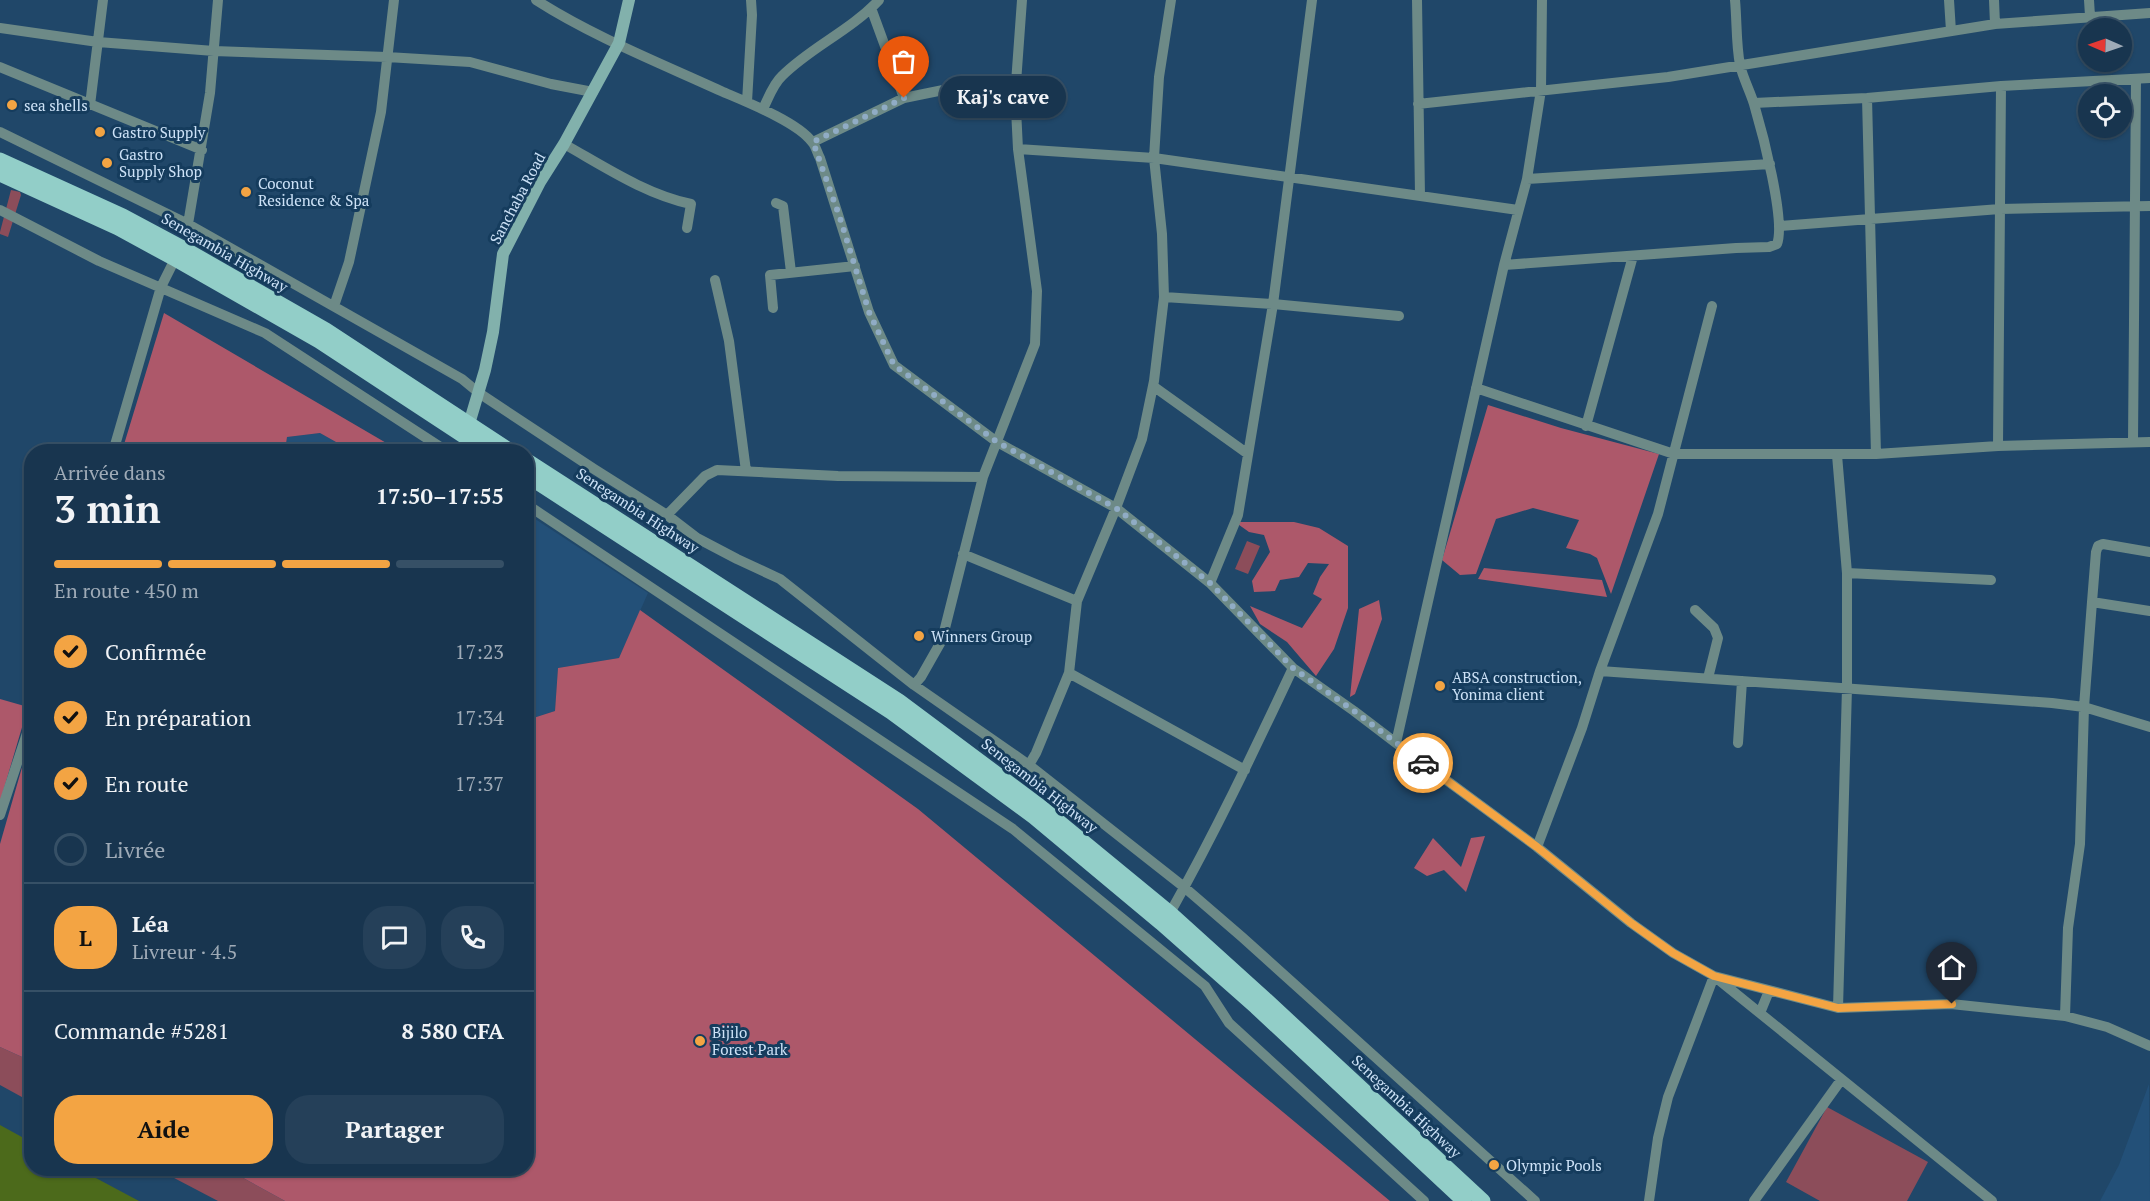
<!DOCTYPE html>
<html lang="fr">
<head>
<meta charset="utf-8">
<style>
  :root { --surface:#18354f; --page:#254059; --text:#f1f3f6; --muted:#9fabb7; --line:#365066; --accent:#f3a443 }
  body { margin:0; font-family:"PT Serif",serif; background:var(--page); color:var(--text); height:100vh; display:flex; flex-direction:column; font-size:22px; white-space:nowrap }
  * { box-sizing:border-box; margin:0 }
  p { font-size:20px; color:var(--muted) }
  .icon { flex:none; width:33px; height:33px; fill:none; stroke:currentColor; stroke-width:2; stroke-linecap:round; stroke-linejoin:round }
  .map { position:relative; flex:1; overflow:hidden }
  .side { position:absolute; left:24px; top:444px; width:510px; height:732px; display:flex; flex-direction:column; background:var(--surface); border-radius:24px; box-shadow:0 2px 4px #0004,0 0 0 2px var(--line) }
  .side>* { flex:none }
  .needle { width:39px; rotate:272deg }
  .controls { position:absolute; left:2078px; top:18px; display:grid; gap:12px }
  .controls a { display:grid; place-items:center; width:54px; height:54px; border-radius:50%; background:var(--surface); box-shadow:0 2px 4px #0004,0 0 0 2px var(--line); font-size:30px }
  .pin { position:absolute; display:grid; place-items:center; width:51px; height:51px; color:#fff; margin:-62px -26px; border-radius:50% 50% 50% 0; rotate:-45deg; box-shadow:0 0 6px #0007 }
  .pin .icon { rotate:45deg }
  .courier { position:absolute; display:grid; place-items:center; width:60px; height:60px; margin:-30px; border:4px solid #f3a443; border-radius:50%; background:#fff; color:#222; box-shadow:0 2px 8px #0007 }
  .bubble { position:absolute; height:42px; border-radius:21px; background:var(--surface); box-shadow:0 2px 4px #0004,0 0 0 2px var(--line); font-size:20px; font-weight:700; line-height:42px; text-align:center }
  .headline em { font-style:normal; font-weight:700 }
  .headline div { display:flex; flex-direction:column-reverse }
  .headline { display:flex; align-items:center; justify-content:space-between; height:102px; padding:0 30px }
  h1 { font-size:39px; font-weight:700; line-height:45px }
  .bar { display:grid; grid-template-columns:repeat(4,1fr); gap:9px 6px; align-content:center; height:72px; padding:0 30px }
  .bar i { height:8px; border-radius:4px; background:var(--line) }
  .bar .on { background:var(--accent) }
  .bar p { grid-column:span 4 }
  .line { display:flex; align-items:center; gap:15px; padding:0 30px; border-top:2px solid var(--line) }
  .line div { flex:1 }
  .round { display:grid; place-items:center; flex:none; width:63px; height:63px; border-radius:24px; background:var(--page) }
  ol { padding:0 30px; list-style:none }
  li { display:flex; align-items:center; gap:18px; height:66px }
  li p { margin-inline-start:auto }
  li .icon { padding:6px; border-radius:50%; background:var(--accent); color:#111; stroke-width:4 }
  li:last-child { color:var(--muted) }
  li i { width:33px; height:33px; border:3px solid var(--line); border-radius:50% }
  .cta { display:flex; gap:12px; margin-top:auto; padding:12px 30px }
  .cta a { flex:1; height:69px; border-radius:24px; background:var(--accent); color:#111; font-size:24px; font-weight:700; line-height:69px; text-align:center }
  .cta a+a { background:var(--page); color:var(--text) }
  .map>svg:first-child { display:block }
  .built { fill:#235078 }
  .green { fill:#8c4d5a }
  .forest { fill:#ad586a }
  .water { fill:#4c6a1b }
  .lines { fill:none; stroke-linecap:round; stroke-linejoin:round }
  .street { stroke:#6d8a87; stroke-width:10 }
  .secondary { stroke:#82b1ac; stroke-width:12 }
  .primary { stroke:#92cec8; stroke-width:15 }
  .done { stroke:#90acc5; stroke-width:6; stroke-dasharray:0 10.8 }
  .route { stroke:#f3a443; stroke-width:8 }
  .poi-dot { fill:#f3a443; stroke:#153c5d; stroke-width:2 }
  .labels { text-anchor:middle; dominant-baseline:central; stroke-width:6; stroke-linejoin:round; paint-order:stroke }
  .poi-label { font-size:15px; fill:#cde2f7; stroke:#153c5d; text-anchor:start }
  .street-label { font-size:15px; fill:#cde2f7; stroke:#153c5d }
</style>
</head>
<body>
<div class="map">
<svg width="2150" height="1201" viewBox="0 0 2150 1201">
  <rect width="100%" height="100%" fill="#204769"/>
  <!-- built -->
  <path class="built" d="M320,433L352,451L285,452L287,437Z
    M526,513L648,593L619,658L558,668L555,711L527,720Z
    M2149,1084L2150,1201H2100L2119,1165Z"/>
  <!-- green -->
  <path class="green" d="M11,190L20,192L21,195L8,237L0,234V232Z
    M1247,541L1260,546L1248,574L1235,569Z
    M0,1047L31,1061V1102L0,1085Z
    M1827,1107L1928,1162L1907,1201H1820L1786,1182Z
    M157,1169H227L285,1201H218Z"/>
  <!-- forest -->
  <path class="forest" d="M164,313L400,451H352L320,433L287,437L285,451H122Z
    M1488,405L1561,428L1659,454L1611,594L1597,558L1590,554L1566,548L1579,520L1533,508L1496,519L1476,574L1460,575L1442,560Z
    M1235,522H1294L1319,528L1348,546V608L1334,649L1316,676L1287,642L1260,624L1250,606L1302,628L1322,599L1313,594L1320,577L1329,564L1308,563L1299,577L1280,580L1275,591L1254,592L1252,581L1270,552L1264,535L1249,532Z
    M1484,568L1602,580L1607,597L1478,579Z
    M1379,600L1382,619L1355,694L1350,697L1359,609Z
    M640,610L918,809L1390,1201H285L227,1169L526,1168L527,720L555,711L558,668L619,658Z
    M0,699L28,707L0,802Z
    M31,736V1061L0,1047V844Z
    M1485,836L1466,892L1444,870L1427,876L1414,868L1433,838L1461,867L1471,838Z"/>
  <!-- water -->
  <path class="water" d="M0,1125L31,1142L32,1168L79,1169L139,1201H0Z"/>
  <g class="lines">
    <!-- street -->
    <path class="street" d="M536,0C592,36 660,63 721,91C744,101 798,122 812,142C816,146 817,153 820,158L869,312L894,365L997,442L1116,508L1210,583L1293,668L1354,711L1396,743L1537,847L1631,923L1673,953L1714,976L1992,1201
      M1417,0L1420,195
      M1949,0L1951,31
      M1994,0L1995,24
      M2089,0L2090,16
      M871,8L904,98
      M0,28L98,42L214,51L387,57L470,62L551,84L593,92
      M0,67L202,150
      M1867,98L1876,454L1998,446L2150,442
      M747,102L752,15L751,0
      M1754,103L1867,98L2001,86L2150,78
      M1418,104L1668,77L1995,24L2150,13
      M90,105L103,0
      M763,109C768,99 773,84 782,76C811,47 850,31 879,0
      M0,132L188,224L462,379L479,393L594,469L667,515L697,538L737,559L780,579L914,685L1029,765L1184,887L1242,937L1535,1201
      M813,142L904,98L953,88L1016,83
      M564,144C605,167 645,194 691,204L687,228
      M1018,149L1154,158L1518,210
      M1527,179L1770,164
      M776,203L783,206L791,272
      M0,210L99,261L265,333L448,452
      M188,224L210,93L218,0
      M1780,226L2000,209L2150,206
      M1504,265L1736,248L1769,247L1777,244C1786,221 1762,131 1754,104C1750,91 1743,78 1740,65C1736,44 1737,21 1735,0
      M715,280L729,341L746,471
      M1164,297L1273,304L1399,316
      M334,306L349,262L381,112L394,0
      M773,308L770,275L855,266
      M1153,386L1248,454
      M1476,388L1674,454H1876
      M1586,426L1633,256
      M2133,442L2136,79
      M1998,446L2001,86
      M113,452L161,287L175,259
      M1837,455L1847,573V688L1838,1008
      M526,504L1013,829L1205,986L1229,1023L1424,1201
      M667,515L705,476L717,470L838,476L983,477
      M2150,552L2103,544L2098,546L2096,552L2092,602L2150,611
      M963,554L1077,601
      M1847,573L1991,580
      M1210,583L1238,515L1273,304L1312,0
      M1695,610L1714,628L1718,638L1708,678
      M1600,671L2052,703L2084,707L2092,602
      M1069,673L1245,770
      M914,685L921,677L942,640L983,477L1035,344L1037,291L1018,149L1016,109V83L1022,0
      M1396,743L1504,265L1527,179L1541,90L1542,0
      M1738,743L1742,681
      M1029,765L1036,753L1069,673L1077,601L1116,508L1142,439L1154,381L1164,297L1162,234L1154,158L1159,77L1171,0
      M0,815L32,718
      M1537,847L1582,728L1600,671L1658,514L1712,306
      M1170,913C1215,833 1254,751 1293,668
      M1760,1013L1769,991
      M2065,1016L2068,928L2080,844L2084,707L2150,727
      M1649,1201L1658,1138L1668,1097L1714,976L1838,1008L1951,1004L2065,1016L2107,1027L2150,1046
      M1754,1201L1841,1080"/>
    <!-- secondary -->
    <path class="secondary" d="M469,424L485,370L493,332L503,254L540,182L564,144L619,43L629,0"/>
    <!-- primary -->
    <path class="primary" d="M0,160L123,216L181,247L326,330L512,452
      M0,174L118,228L175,259L319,341L488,452
      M526,460L899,701L1041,807L1170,913L1264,998L1483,1201
      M526,475L891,712L1034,817L1161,923L1256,1007L1464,1201"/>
  </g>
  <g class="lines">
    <!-- done -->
    <path class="done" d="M904,98L813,142L840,218L869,312L894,365L997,442L1116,508L1210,583L1293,668L1354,711L1423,763"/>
    <!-- route -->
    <path class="route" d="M1423,763L1537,847L1631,923L1673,953L1714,976L1838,1008L1952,1004"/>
  </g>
  <!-- markers -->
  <g class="poi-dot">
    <circle cx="12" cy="105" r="6"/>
    <circle cx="100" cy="132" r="6"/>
    <circle cx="107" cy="163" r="6"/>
    <circle cx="246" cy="192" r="6"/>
    <circle cx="919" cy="636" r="6"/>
    <circle cx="1440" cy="686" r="6"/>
    <circle cx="700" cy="1041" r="6"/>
    <circle cx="1494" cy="1165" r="6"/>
  </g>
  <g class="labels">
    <!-- poi labels -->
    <g class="poi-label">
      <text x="24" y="105">sea shells</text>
      <text x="112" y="132">Gastro Supply</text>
      <text x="119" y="154">Gastro<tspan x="119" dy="17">Supply Shop</tspan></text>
      <text x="258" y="183">Coconut<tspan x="258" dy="17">Residence &amp; Spa</tspan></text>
      <text x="931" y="636">Winners Group</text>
      <text x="1452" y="677">ABSA construction,<tspan x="1452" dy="17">Yonima client</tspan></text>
      <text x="712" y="1032">Bijilo<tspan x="712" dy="17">Forest Park</tspan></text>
      <text x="1506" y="1165">Olympic Pools</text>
    </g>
    <!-- street labels -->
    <g class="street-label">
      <text transform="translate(517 198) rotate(-62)">Sanchaba Road</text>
      <text transform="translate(225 252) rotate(30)">Senegambia Highway</text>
      <text transform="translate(638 510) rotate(33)">Senegambia Highway</text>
      <text transform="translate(1040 785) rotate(38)">Senegambia Highway</text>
      <text transform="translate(1407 1106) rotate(43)">Senegambia Highway</text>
    </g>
  </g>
</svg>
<div class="controls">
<a><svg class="needle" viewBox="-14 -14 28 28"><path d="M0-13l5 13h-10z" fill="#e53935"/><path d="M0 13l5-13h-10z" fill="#9fabb7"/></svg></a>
<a><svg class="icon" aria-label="locate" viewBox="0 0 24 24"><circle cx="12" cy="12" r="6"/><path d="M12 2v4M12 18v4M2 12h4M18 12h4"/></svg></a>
</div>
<div class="pin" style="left:904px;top:98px;background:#ea580c"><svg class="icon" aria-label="bag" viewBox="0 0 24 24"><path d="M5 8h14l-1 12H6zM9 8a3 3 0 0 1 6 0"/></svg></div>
<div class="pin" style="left:1952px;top:1004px;background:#1f2937"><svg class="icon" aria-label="home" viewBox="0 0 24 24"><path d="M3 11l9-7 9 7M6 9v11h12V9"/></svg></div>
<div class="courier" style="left:1423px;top:763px"><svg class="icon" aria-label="car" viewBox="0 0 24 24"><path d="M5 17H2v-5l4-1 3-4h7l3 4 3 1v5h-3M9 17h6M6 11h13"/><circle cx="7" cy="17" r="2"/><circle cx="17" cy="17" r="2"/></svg></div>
<div class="bubble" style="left:940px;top:76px;width:126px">Kaj's cave</div>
<section class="side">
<div class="headline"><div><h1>3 min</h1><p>Arrivée dans</p></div><em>17:50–17:55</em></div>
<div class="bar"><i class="on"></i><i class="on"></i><i class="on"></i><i></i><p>En route · 450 m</p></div>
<ol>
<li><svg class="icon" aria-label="check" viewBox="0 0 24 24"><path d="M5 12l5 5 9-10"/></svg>Confirmée<p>17:23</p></li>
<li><svg class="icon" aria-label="check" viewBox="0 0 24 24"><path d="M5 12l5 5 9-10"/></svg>En préparation<p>17:34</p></li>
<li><svg class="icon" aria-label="check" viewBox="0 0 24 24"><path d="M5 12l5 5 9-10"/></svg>En route<p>17:37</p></li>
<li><i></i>Livrée</li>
</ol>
<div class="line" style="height:108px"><b class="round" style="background:var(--accent);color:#111">L</b><div><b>Léa</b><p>Livreur · 4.5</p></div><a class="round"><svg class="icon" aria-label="chat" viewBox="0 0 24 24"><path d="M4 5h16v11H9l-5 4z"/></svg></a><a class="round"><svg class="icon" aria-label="phone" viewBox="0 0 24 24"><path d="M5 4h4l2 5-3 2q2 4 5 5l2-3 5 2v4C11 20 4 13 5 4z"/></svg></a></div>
<div class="line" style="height:78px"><div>Commande #5281</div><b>8 580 CFA</b></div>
<div class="cta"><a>Aide</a><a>Partager</a></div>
</section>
</div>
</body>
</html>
